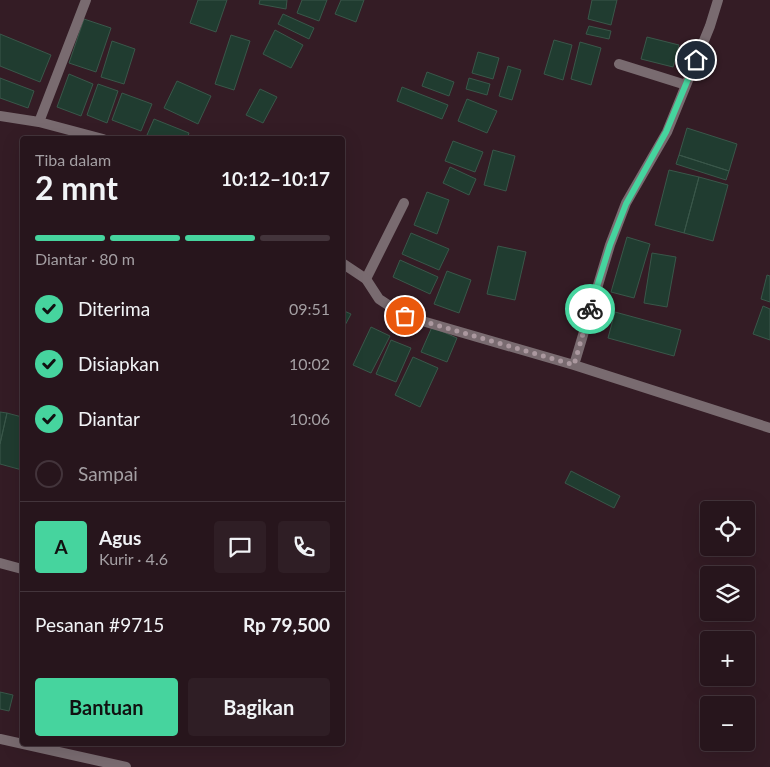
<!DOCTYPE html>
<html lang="id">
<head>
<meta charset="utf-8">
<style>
  :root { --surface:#27151c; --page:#2f1e25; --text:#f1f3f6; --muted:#a49fa3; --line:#43343b; --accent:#46d49e }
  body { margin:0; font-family:Lato,sans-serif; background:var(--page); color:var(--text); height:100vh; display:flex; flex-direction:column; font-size:19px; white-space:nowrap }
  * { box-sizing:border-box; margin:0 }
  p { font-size:16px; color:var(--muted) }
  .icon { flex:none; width:28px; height:28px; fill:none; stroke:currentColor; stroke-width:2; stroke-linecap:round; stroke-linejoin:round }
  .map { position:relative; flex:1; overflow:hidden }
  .panel { position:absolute; left:20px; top:136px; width:325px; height:610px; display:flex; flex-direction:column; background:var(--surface); border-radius:5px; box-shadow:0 5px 20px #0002,0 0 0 1px var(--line) }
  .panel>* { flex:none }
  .tools { position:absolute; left:700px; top:501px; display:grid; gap:10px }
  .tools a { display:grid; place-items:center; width:55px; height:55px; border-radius:5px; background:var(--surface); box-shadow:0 5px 20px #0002,0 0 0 1px var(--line); font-size:25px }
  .pin { position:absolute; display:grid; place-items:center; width:42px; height:42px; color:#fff; margin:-21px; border:2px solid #fff; border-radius:50%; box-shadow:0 1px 5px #0007 }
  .courier { position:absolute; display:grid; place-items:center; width:50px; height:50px; margin:-25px; border:4px solid #46d49e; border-radius:50%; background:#fff; color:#222; box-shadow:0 1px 6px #0007 }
  .overview em { font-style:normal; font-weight:700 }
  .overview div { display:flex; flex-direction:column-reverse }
  .overview { display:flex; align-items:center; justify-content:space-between; height:85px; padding:0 15px }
  h1 { font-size:32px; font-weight:700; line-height:38px }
  .bar { display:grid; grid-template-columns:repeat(4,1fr); gap:8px 5px; align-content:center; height:60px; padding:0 15px }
  .bar i { height:6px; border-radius:4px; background:var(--line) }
  .bar .current { background:var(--accent) }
  .bar p { grid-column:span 4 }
  .line { display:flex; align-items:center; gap:12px; padding:0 15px; border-top:1px solid var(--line) }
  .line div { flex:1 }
  .round { display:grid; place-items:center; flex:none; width:52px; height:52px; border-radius:5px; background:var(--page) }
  ol { padding:0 15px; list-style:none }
  li { display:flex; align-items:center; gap:15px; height:55px }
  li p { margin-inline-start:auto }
  li .icon { padding:5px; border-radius:50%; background:var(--accent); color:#111; stroke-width:4 }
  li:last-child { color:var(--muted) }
  li i { width:28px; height:28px; border:2px solid var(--line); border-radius:50% }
  .button { display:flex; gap:10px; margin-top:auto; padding:10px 15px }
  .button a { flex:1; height:58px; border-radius:5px; background:var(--accent); color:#111; font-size:20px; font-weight:700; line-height:58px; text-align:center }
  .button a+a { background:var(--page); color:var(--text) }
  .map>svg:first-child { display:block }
  .building { fill:#203c30; stroke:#3a574a }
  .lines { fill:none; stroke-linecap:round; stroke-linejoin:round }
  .service { stroke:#796b70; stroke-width:10 }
  .minor { stroke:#796b70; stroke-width:10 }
  .done { stroke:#ab989f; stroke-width:5; stroke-dasharray:0 9 }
  .route { stroke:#46d49e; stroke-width:6 }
</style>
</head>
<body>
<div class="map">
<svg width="770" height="767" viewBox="0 0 770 767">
  <rect width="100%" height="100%" fill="#341c25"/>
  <!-- building -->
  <path class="building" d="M198,0H227L216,32L190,23Z
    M260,0H287L286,9L259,4Z
    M302,0H327L319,21L297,13Z
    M341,0H364L356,22L335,14Z
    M592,0H617L611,25L588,19Z
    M283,14L314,28L309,39L278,24Z
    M84,19L111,28L96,72L69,63Z
    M589,26L611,31L609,39L586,34Z
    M275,30L303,45L291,68L263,54Z
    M0,34L51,55L40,82L0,66Z
    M231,35L250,41L234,90L215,84Z
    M647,37L679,45L673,67L641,59Z
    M554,40L572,45L563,80L544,74Z
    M112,41L135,49L124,84L101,77Z
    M580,42L601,48L591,85L571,79Z
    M478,52L499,58L493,79L472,73Z
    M508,66L521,70L512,100L499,96Z
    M427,72L454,82L449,96L422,86Z
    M69,74L93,84L81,116L57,107Z
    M0,78L34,91L28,108L0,98Z
    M469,78L490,84L487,95L466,89Z
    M177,81L211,96L198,124L164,108Z
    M98,84L118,91L107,123L87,115Z
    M402,87L448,105L442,119L397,101Z
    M260,89L277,97L263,123L246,115Z
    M122,93L152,104L141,131L112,120Z
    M467,99L497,111L487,133L458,121Z
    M154,119L189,133L187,139H156L147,135Z
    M687,128L737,144L729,171L679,155Z
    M453,141L483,152L475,172L445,161Z
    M493,150L515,156L506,191L484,185Z
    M679,155L729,171L726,180L676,164Z
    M450,167L476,179L469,195L443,183Z
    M669,170L699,177L684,233L655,225Z
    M699,177L728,185L713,241L684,233Z
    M427,192L449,200L437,234L414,225Z
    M411,233L449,249L439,270L402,254Z
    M627,237L650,244L634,298L611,292Z
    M498,246L526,252L515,300L487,294Z
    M652,253L676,257L667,307L644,303Z
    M400,260L438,277L430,294L393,277Z
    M447,271L471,280L459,313L434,304Z
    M767,275L770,276V302L761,299Z
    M763,306L770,309V340L753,334Z
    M342,310L351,314L342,331Z
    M615,312L681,330L674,356L608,338Z
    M371,327L390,336L371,373L353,365Z
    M432,327L457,338L447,362L421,352Z
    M391,340L411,348L396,382L376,374Z
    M413,357L438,368L420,407L395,395Z
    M0,412L7,413L0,444Z
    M7,413L22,417V470L0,464V444Z
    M571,471L620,496L614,508L565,483Z
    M0,692L13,695L9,711L0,709Z"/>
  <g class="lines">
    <!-- service -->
    <path class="service" d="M366,279L404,203"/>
    <!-- minor -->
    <path class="minor" d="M619,64L686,85
      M0,116L39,122L103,139
      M39,122L86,0
      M342,263L366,279L379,299L405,316L574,365L770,428
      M574,365L610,245L626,203L667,132L710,26L718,0
      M0,563L22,569
      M0,739L126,767"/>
  </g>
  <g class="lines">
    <!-- done -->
    <path class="done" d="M405,316L574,365L590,309"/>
    <!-- route -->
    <path class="route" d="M590,309L610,245L626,204L666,132L696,60"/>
  </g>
</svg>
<div class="tools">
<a><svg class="icon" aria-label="locate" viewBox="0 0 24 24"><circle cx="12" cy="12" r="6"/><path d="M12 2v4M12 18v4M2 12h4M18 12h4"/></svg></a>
<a><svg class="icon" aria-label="layers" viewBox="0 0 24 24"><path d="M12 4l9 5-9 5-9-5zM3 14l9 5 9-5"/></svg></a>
<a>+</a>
<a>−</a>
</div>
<div class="pin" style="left:405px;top:316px;background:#ea580c"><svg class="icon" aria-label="bag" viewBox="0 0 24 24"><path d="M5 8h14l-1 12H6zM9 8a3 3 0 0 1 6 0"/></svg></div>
<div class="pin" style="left:696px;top:60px;background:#1f2937"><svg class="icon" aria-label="home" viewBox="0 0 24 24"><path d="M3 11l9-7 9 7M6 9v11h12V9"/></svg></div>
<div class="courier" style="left:590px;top:309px"><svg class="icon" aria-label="bike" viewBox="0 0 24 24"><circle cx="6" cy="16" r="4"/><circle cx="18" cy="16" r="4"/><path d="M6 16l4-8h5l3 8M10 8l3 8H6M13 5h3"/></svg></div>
<section class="panel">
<div class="overview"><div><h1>2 mnt</h1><p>Tiba dalam</p></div><em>10:12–10:17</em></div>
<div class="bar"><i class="current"></i><i class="current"></i><i class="current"></i><i></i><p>Diantar · 80 m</p></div>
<ol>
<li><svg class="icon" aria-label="check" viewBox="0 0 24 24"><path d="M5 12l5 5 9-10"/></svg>Diterima<p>09:51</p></li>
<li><svg class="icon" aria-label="check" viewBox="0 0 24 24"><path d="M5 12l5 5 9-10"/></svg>Disiapkan<p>10:02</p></li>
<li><svg class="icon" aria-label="check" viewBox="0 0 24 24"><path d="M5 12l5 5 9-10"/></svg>Diantar<p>10:06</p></li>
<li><i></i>Sampai</li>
</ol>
<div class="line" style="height:90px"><b class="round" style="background:var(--accent);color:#111">A</b><div><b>Agus</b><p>Kurir · 4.6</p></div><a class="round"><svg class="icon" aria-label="chat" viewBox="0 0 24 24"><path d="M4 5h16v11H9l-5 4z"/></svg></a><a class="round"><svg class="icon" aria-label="phone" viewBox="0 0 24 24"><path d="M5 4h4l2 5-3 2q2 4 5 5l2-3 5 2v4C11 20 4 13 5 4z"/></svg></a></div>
<div class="line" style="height:65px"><div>Pesanan #9715</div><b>Rp 79,500</b></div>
<div class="button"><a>Bantuan</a><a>Bagikan</a></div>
</section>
</div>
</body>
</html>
